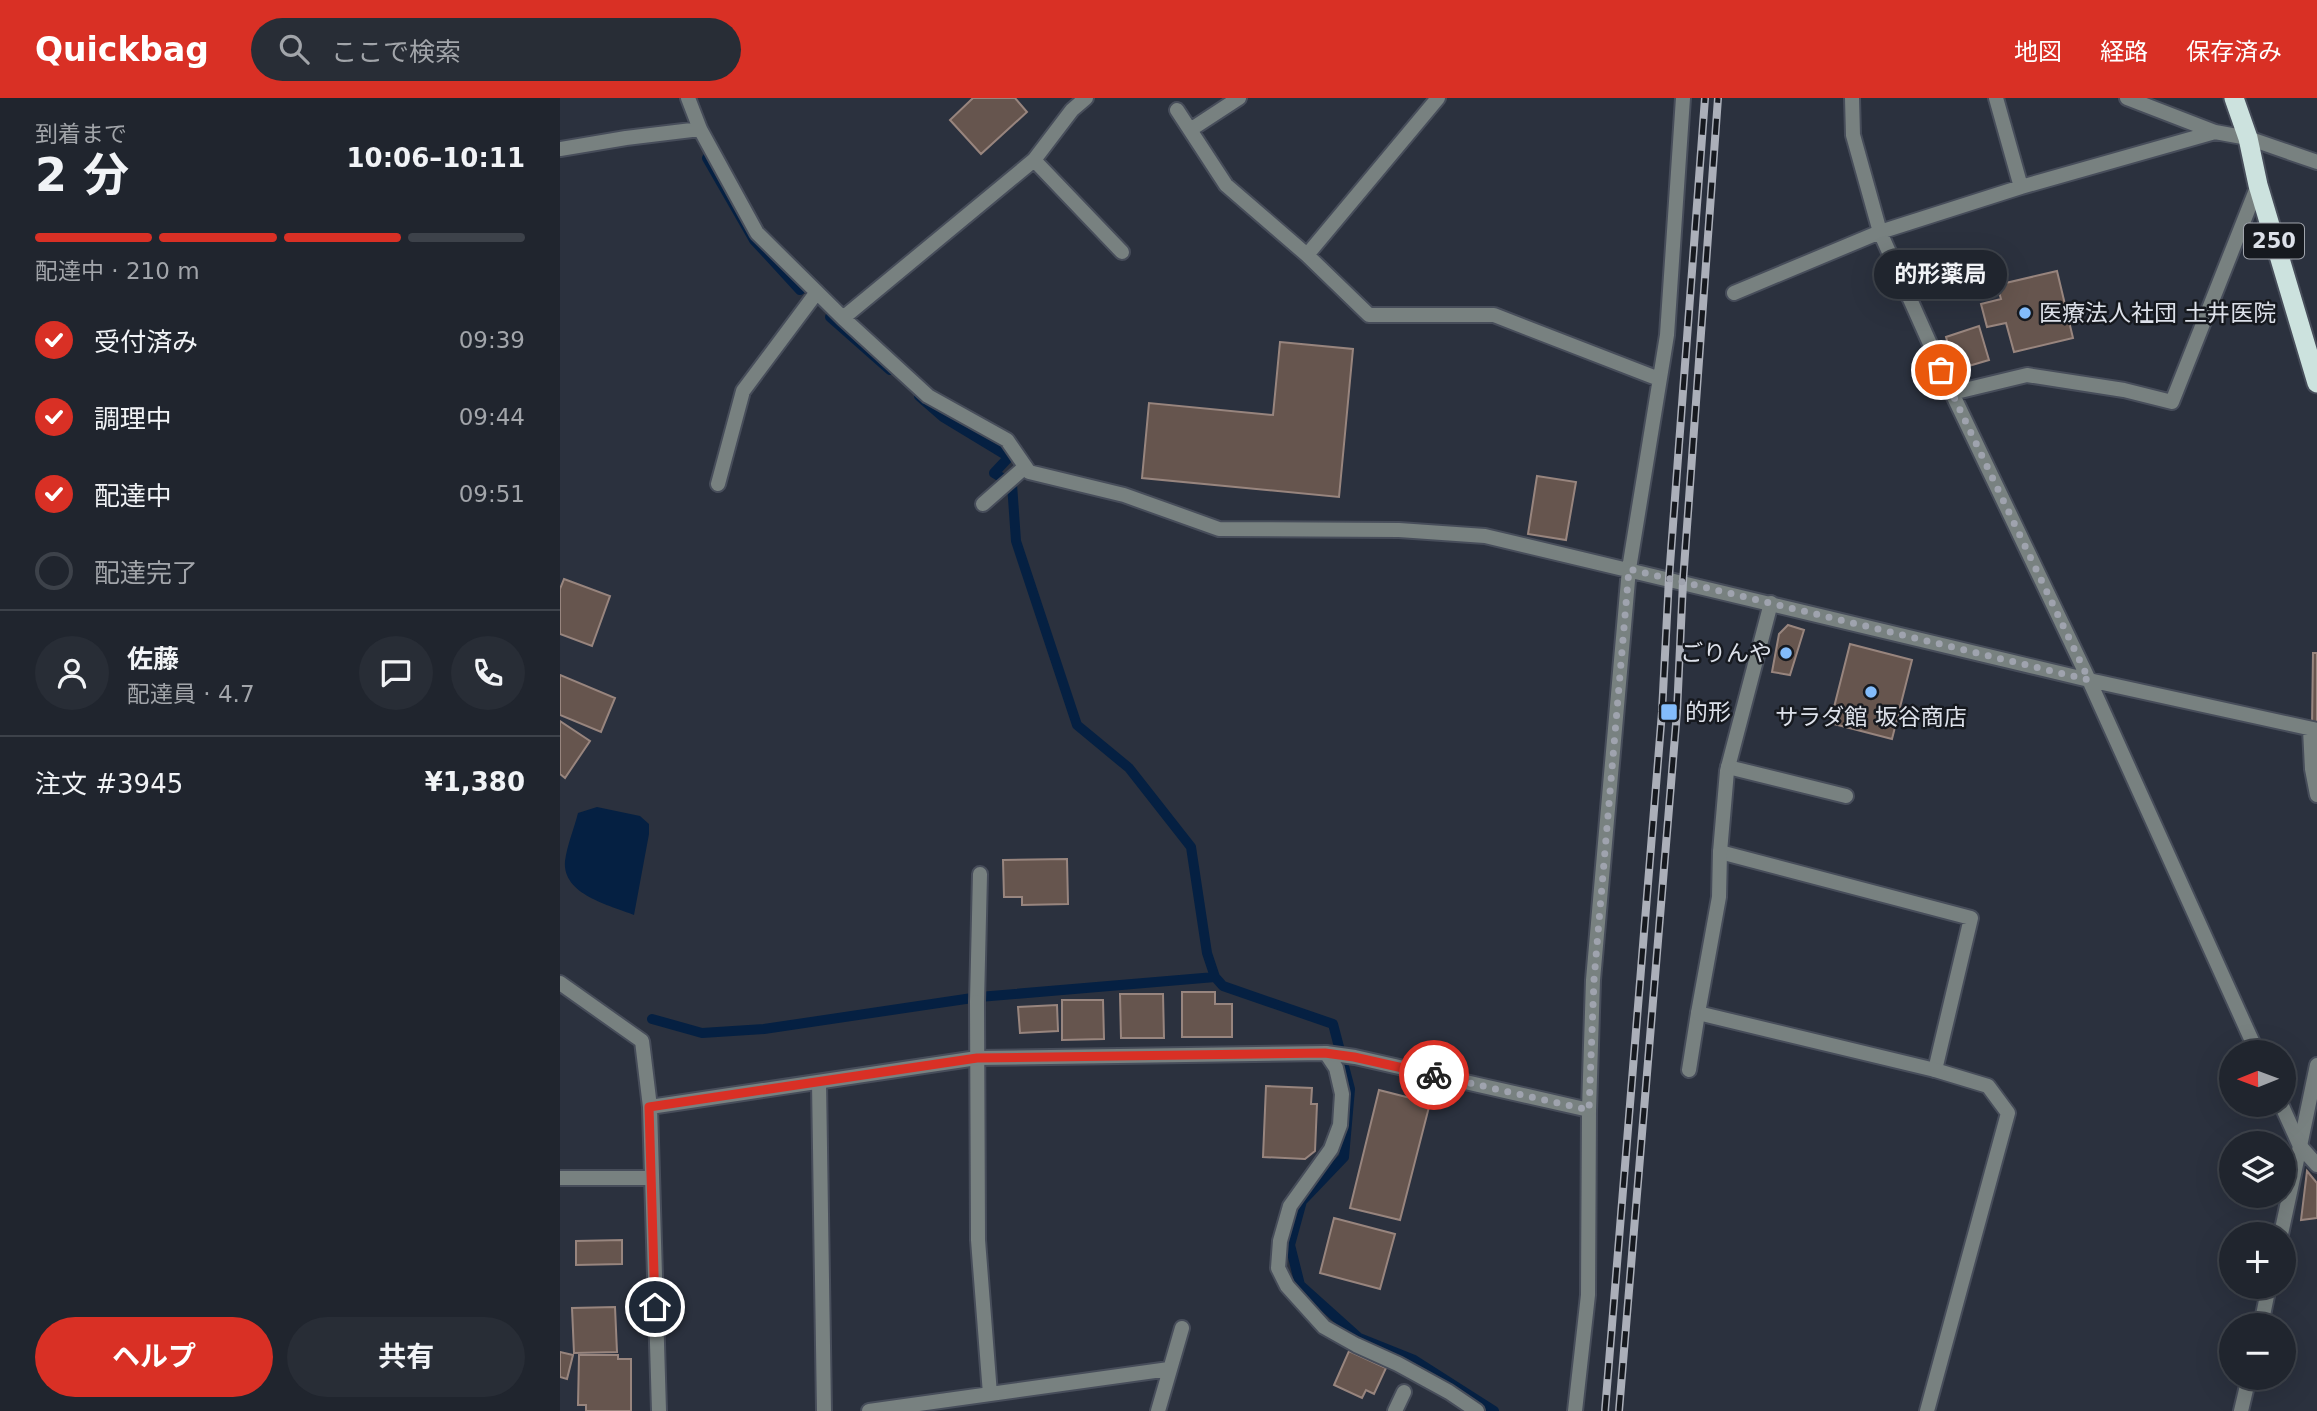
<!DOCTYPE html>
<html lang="ja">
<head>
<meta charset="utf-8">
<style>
  :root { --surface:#20252e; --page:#282d36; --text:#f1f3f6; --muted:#a2a5aa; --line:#3d424a; --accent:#d93025 }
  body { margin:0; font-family:"DejaVu Sans","Noto Sans JP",sans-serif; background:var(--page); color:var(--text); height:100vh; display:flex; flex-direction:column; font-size:26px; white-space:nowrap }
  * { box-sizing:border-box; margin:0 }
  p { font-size:23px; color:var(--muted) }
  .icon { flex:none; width:38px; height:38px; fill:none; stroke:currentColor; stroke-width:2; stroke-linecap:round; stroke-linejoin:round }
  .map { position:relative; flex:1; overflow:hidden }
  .sheet { display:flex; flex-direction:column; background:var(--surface); width:560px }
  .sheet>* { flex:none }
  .needle { width:46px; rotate:269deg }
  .controls { position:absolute; left:1659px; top:942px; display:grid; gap:14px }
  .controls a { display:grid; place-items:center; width:77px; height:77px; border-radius:50%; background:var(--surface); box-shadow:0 7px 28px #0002,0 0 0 2px var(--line); font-size:35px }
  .pin { position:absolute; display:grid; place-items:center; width:60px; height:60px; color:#fff; margin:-30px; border:4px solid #fff; border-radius:50%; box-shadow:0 2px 7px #0007 }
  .courier { position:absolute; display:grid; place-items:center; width:70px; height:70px; margin:-35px; border:5px solid #d93025; border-radius:50%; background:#fff; color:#222; box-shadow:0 2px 9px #0007 }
  .bubble { position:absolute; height:49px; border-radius:24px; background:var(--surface); box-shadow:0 7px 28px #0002,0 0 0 2px var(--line); font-size:23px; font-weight:700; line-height:49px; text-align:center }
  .overview em { font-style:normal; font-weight:700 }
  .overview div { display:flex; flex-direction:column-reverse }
  .overview { display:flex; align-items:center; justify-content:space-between; height:119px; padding:0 35px }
  h1 { font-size:46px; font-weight:700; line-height:52px }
  .bar { display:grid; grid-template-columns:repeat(4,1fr); gap:10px 7px; align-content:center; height:84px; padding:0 35px }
  .bar i { height:9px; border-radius:5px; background:var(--line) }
  .bar .selected { background:var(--accent) }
  .bar p { grid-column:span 4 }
  .line { display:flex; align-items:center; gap:18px; padding:0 35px; border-top:2px solid var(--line) }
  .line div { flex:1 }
  .round { display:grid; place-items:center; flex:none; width:74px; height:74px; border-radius:37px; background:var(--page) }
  ol { padding:0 35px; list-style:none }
  li { display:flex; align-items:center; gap:21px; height:77px }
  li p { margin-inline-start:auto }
  li .icon { padding:7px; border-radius:50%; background:var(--accent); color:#fff; stroke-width:4 }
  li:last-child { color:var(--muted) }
  li i { width:38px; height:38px; border:4px solid var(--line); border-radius:50% }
  .cta { display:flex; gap:14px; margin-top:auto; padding:14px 35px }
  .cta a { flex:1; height:80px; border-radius:42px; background:var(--accent); color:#fff; font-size:28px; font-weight:700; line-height:80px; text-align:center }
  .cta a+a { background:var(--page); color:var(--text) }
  header { display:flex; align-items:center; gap:42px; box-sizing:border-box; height:98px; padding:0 35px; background:var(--accent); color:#fff }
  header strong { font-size:33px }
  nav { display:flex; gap:38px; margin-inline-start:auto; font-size:24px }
  .search { width:490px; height:63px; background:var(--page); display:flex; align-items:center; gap:18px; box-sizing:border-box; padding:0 24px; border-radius:38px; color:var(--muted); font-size:26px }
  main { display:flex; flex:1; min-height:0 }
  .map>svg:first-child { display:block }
  .water { fill:#052042 }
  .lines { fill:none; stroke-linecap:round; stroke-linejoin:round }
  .stream { stroke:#052042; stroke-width:10 }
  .building { fill:#66554e; stroke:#98857e; stroke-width:2 }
  .service-casing { stroke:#474d5a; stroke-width:18 }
  .minor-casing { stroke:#474d5a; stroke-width:18 }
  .tertiary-casing { stroke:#474d5a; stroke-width:18 }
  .trunk-casing { stroke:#474d5a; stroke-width:23 }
  .service { stroke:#788180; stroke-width:14 }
  .minor { stroke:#788180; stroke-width:14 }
  .tertiary { stroke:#788180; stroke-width:14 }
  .trunk { stroke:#cce2de; stroke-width:19 }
  .rail-casing { stroke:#abafb9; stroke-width:8 }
  .rail { stroke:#16191f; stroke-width:5; stroke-dasharray:16; stroke-linecap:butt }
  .done { stroke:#9fa3ae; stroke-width:7; stroke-dasharray:0 12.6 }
  .route { stroke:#d93025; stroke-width:9 }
  .poi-dot { fill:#83bcfb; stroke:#16191f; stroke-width:2.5 }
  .labels { text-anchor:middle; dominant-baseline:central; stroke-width:5; stroke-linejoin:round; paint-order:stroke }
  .shield { fill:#16191f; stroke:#a1a5ad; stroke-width:2 }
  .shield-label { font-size:21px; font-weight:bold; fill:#dde1ea }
  .poi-label { font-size:23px; fill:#dde1ea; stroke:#16191f; text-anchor:start }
</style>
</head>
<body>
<header>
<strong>Quickbag</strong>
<div class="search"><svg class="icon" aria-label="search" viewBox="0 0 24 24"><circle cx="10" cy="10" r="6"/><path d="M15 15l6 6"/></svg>ここで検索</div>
<nav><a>地図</a><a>経路</a><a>保存済み</a></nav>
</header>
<main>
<section class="sheet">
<div class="overview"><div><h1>2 分</h1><p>到着まで</p></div><em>10:06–10:11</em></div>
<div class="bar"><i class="selected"></i><i class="selected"></i><i class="selected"></i><i></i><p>配達中 · 210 m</p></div>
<ol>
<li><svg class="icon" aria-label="check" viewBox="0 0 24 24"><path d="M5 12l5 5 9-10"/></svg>受付済み<p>09:39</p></li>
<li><svg class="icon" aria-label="check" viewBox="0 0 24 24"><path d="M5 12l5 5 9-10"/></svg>調理中<p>09:44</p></li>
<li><svg class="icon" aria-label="check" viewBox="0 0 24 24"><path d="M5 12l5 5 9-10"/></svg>配達中<p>09:51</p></li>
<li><i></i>配達完了</li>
</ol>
<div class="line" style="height:126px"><a class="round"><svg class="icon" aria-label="person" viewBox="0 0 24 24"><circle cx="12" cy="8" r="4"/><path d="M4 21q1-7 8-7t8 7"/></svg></a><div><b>佐藤</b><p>配達員 · 4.7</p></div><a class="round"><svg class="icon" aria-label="chat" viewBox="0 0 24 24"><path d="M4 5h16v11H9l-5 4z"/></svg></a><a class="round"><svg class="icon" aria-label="phone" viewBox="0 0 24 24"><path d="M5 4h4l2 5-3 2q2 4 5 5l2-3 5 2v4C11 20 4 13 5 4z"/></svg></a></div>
<div class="line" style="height:91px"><div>注文 #3945</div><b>¥1,380</b></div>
<div class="cta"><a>ヘルプ</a><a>共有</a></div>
</section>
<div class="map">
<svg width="1757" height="1313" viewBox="0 0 1757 1313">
  <rect width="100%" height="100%" fill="#2b313e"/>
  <!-- water -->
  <path class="water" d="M37,709L80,718L89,726V736L74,817C50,807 2,797 5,763C7,747 14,731 18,715Z"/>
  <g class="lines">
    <!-- stream -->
    <path class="stream" d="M147,60L194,142L240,192
      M270,219L330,272
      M359,298L383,319L449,359L434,375L452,386L456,443L517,627L569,670L631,749L647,855L655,879L663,888L773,926L790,991L784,1059L742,1103L730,1147L740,1187L799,1240L854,1262L934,1313
      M92,921L142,935L204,931L419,899L655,879"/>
  </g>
  <!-- building -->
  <path class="building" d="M413,0H455L467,14L421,56L390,22Z
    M1497,173L1513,240L1454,254L1446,225L1427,229L1421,206L1441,201L1437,187Z
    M1419,228L1429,262L1395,272L1386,239Z
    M720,244L793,251L779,399L582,380L589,305L713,317Z
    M977,378L1016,384L1006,442L968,436Z
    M4,481L50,498L32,548L0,536V491Z
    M1228,527L1244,532L1230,577L1212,574L1219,536Z
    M1290,546L1352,562L1332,641L1270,625Z
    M1753,555H1757V628H1752Z
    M0,577L55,600L41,634L0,617Z
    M0,623L30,643L5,680L0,676Z
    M507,761L508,806L462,807V799H444L443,762Z
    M622,894H655V906H672V939H622Z
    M560,896H603L604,940H561Z
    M502,902H543L544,941L502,942Z
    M497,907L498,933L460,935L458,909Z
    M706,988L752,990L751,1006H757L755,1053L745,1061L703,1059Z
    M819,992L870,1005L840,1122L790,1110Z
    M1747,1073L1757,1085V1120L1741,1122Z
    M774,1120L835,1136L820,1191L760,1175Z
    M62,1142V1166L16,1167V1143Z
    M55,1209L57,1254L14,1255L12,1210Z
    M789,1253L826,1270L814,1296L806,1292L802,1300L774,1287Z
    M0,1254L13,1257L7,1281L0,1279Z
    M19,1257H58V1261H71V1313H26V1307H18Z"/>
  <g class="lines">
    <!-- service casing -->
    <g class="service-casing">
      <path id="service" d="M423,406L465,369
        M417,904L420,776
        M766,955L776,970L782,996L780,1027L771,1051L730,1108L720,1143L718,1170L727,1188L764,1229L796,1247L838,1266L889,1294L917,1313
        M1740,1048L1757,967"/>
    </g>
    <!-- minor casing -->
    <g class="minor-casing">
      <path id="minor" d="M128,0L140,31L197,135L283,220L368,298L447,342L469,374L564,397L659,431L839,432L925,438L1529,582L1757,632
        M1292,0L1293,37L1320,134L1392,295L1529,582L1697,954
        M1436,0L1461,89
        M1567,0L1655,34
        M617,12L666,87L747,157L809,217H934L1099,281
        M630,32L679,0
        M0,51L66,40L140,31
        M474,62L562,154
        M747,157L878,0
        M1174,195L1320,134L1461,89L1655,34L1688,40L1757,64
        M283,220L474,62L512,12L526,0
        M1392,295L1467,277L1564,292L1612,304L1698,87
        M158,386L183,293L257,194
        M1750,631L1752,671L1757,697
        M1168,669L1286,698
        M1160,754L1411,820L1375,972
        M0,885L82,943L90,1009
        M417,904L418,1142L430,1296
        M1129,972L1138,915
        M259,984L264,1313
        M1721,1006L1740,1048L1757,1067
        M0,1080H91
        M1721,1136L1740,1048
        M1701,1227L1709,1188
        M309,1313L609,1271
        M598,1313L622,1230
        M835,1313L844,1294
        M1015,1313L1028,1197L1029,1012L1033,882L1069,471L1107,237L1123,0
        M1681,1313L1689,1279"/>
    </g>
    <!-- tertiary casing -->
    <g class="tertiary-casing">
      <path id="tertiary" d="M1211,505L1167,673L1160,754L1159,799L1138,915L1375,972L1428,988L1448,1015L1367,1313
        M99,1313L90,1009L417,960L766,955L795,959L1029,1012"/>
    </g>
    <!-- trunk casing -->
    <g class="trunk-casing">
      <path id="trunk" d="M1674,0L1688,40L1698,87L1757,285"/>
    </g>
    <!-- service -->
    <use href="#service" class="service"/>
    <!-- minor -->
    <use href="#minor" class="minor"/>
    <!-- tertiary -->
    <use href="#tertiary" class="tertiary"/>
    <!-- trunk -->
    <use href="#trunk" class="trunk"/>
    <!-- rail casing -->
    <g class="rail-casing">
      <path id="rail" d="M1045,1313L1102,614L1109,480L1145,0
        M1059,1313L1117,614L1123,484L1158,0"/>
    </g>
    <!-- rail -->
    <use href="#rail" class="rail"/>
  </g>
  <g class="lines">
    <!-- done -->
    <path class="done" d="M874,977L1029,1012L1034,882L1069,471L1529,582L1381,272"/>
    <!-- route -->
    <path class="route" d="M95,1209L89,1009L417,960L765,955L794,959L874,977"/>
  </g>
  <!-- markers -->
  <g class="poi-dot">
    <circle cx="1465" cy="215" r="7"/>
    <circle cx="1226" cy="555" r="7"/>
    <circle cx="1311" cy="594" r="7"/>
    <rect x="1100" y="605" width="18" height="18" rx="3.5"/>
  </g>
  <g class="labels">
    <!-- shield labels -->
    <rect class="shield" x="1684" y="125.5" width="60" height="35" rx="5"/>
    <g class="shield-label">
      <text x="1714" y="143">250</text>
    </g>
    <!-- poi labels -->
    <g class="poi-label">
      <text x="1479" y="215">医療法人社団 土井医院</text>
      <text x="1212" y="555" text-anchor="end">ごりんや</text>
      <text x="1125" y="614">的形</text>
      <text x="1311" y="619" text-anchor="middle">サラダ館 坂谷商店</text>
    </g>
  </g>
</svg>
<div class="controls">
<a><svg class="needle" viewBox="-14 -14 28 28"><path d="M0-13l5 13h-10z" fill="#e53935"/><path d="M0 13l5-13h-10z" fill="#a2a5aa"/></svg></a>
<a><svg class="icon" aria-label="layers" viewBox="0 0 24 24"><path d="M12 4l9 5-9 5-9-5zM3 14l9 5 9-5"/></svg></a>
<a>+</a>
<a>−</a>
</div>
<div class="pin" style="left:1381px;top:272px;background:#ea580c"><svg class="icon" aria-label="bag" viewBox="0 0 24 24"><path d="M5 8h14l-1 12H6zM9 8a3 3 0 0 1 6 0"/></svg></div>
<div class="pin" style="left:95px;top:1209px;background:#1f2937"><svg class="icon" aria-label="home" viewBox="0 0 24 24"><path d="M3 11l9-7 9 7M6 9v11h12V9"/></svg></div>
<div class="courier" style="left:874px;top:977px"><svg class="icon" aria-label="bike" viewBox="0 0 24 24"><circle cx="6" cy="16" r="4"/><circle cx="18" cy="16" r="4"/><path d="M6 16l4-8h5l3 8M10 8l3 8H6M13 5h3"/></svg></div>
<div class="bubble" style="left:1314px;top:152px;width:133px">的形薬局</div>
</div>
</main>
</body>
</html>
